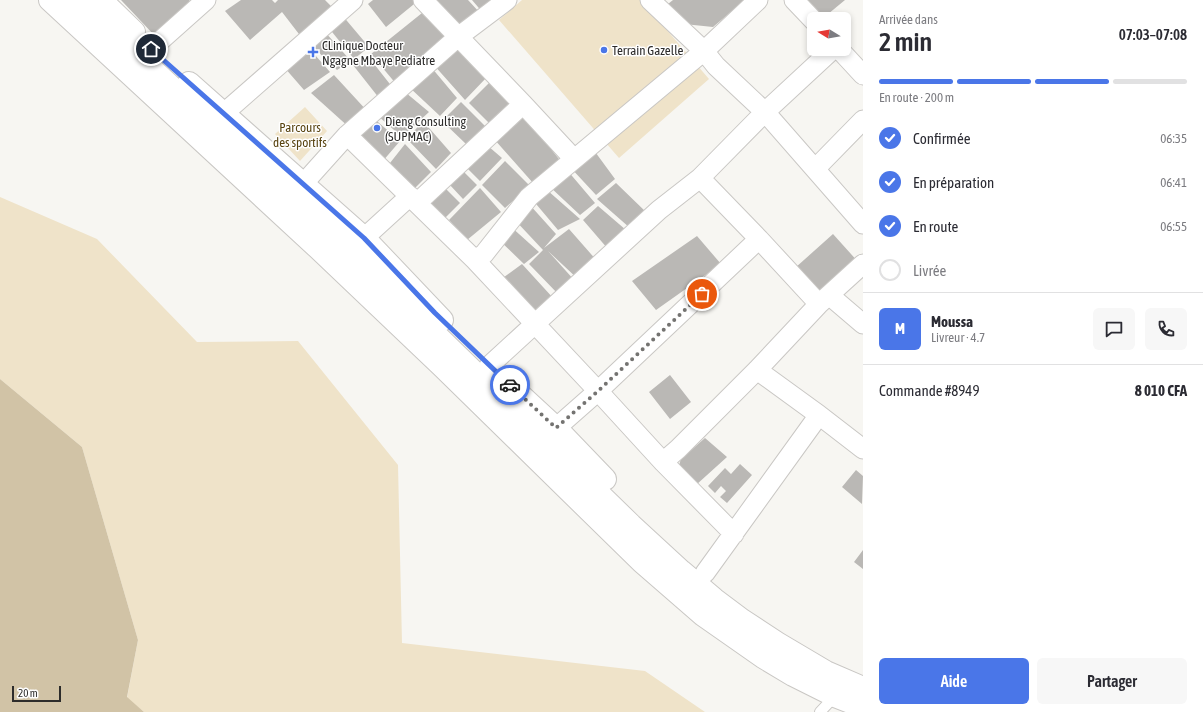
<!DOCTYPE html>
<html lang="fr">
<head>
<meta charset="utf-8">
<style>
  :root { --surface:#fff; --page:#f7f7f7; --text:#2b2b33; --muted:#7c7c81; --line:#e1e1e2; --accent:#4a76e8 }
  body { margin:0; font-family:"Asap Condensed",sans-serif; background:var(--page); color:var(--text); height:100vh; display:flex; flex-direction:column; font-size:15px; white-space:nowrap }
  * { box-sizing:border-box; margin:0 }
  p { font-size:13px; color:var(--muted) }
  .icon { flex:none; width:22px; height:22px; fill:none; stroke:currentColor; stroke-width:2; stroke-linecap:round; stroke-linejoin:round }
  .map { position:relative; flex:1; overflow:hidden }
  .panel { display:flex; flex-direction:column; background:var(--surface); width:340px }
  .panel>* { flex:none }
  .needle { width:26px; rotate:281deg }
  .controls { position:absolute; left:807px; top:12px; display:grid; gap:8px }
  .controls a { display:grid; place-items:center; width:44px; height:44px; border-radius:6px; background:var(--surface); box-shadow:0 2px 6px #0003; font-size:20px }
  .scale { position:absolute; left:12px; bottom:10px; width:49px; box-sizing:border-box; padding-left:4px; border:2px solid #2d2c2b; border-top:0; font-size:11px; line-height:14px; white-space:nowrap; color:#2d2c2b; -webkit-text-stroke:3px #fff; paint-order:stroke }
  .pin { position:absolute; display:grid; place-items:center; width:34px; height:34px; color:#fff; margin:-17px; border:2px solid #fff; border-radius:50%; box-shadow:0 1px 4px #0007 }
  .courier { position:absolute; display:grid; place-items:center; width:40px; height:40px; margin:-20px; border:3px solid #4a76e8; border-radius:50%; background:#fff; color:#222; box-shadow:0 1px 5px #0007 }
  .overview em { font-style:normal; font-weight:600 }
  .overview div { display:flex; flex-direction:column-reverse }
  .overview { display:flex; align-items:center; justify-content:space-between; height:68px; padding:0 16px }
  h1 { font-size:26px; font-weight:600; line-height:30px }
  .bar { display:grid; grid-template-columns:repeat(4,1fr); gap:6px 4px; align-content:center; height:48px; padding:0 16px }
  .bar i { height:5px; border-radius:3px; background:var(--line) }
  .bar .on { background:var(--accent) }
  .bar p { grid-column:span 4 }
  .line { display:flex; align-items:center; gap:10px; padding:0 16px; border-top:1px solid var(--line) }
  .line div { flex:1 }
  .round { display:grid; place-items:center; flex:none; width:42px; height:42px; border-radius:6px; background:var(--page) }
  ol { padding:0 16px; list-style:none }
  li { display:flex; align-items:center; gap:12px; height:44px }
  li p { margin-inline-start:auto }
  li .icon { padding:4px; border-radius:50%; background:var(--accent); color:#fff; stroke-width:4 }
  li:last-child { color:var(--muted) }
  li i { width:22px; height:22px; border:2px solid var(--line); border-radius:50% }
  .primary-button { display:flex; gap:8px; margin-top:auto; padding:8px 16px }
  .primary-button a { flex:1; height:46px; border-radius:6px; background:var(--accent); color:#fff; font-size:16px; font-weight:600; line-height:46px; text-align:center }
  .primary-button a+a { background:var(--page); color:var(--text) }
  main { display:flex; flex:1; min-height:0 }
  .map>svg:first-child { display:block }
  .green { fill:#efe3c9 }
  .water { fill:#d1c3a6 }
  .building { fill:#bab8b5 }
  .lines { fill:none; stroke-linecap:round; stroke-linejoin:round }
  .service-casing { stroke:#c9c7c4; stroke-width:12 }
  .minor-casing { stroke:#c9c7c4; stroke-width:21 }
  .secondary-casing { stroke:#c9c7c4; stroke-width:24 }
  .service { stroke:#fff; stroke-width:10 }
  .minor { stroke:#fff; stroke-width:19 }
  .secondary { stroke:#fff; stroke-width:22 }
  .done { stroke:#747371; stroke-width:4; stroke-dasharray:0 7.2 }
  .route { stroke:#4a76e8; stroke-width:5 }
  .poi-dot { fill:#4a76e8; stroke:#fff; stroke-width:1.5 }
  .labels { text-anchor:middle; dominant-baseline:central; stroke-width:3; stroke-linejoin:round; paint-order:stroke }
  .poi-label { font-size:13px; fill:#2d2c2b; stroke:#fff; text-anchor:start }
  .park-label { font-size:13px; fill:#594411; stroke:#fff }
</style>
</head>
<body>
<main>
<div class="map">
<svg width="863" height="712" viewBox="0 0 863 712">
  <rect width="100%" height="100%" fill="#f7f6f2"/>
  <!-- green -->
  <path class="green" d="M522,0H641L709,79L619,158L499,20Z
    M305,107L327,131L300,161L275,134Z
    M0,197L97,239L197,342L298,341L398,465L402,643L645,671L705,712H144L127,698L138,640L82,447L0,379Z"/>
  <!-- water -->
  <path class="water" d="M0,379L82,447L138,640L127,697L144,712H0Z"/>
  <!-- building -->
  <path class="building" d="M121,0H189L190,1L154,35Z
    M241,0H272L275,3L278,0H325L334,9L302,38L282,12L250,40L225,11Z
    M373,0H419L386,27L368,4Z
    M430,0H468L480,13L460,31Z
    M472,0H499L484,14Z
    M673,0H745L713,27L684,24L668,4Z
    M801,0H845L822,19Z
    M427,9L452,40L397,85L371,54Z
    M342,15L369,47L354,59L328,27Z
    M325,32L351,61L337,70L311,45Z
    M456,44L487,77L465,100L433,64Z
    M308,47L330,72L304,90L284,67Z
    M367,55L393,88L379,98L353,65Z
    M431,67L457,98L440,116L409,87Z
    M334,75L369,113L351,129L311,93Z
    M492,80L516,105L492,126L469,103Z
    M405,92L429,112L402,137L377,115Z
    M461,102L485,126L466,144L442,121Z
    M522,112L562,163L533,183L494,139Z
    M371,116L400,141L382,162L354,135Z
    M423,121L451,153L436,169L407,139Z
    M405,144L431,172L415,188L390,163Z
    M488,146L502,158L480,181L467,168Z
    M593,149L615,179L596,195L570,167Z
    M505,161L530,186L505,208L482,185Z
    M462,170L477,185L463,199L449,184Z
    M567,170L595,203L580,215L549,186Z
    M616,183L646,212L630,228L597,199Z
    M443,186L460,203L444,219L427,201Z
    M480,188L501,212L467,240L449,220Z
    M547,190L580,219L558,230L531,198Z
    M529,204L556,234L544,248L569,229L598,262L579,280L548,251L575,281L561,297L529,264L543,250L513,218Z
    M598,206L626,230L608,249L583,220Z
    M509,225L539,252L524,264L497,238Z
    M833,234L860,264L821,298L795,268Z
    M697,236L721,264L656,310L632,281Z
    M522,264L554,299L533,316L500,280Z
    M670,375L691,402L670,419L649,392Z
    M705,438L727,457L696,485L679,465L681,459Z
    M740,464L752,475L727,503L720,497L726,491L721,486L715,493L708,486L725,468L731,474Z
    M856,470L863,476L862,504L842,487Z
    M863,550V569L854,562Z"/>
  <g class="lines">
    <!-- service casing -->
    <g class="service-casing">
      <path id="service" d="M820,712L835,696"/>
    </g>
    <!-- minor casing -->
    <g class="minor-casing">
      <path id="minor" d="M423,0L523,104L574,159
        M650,0L704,51L716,66L765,112L863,224
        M794,0L814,21
        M151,49L206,0
        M839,49L863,75
        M223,114L353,0
        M347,135L475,260
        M815,169L863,120
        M700,178L759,239L819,304
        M303,184L347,135L458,37L507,0
        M417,203L523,104
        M364,238L410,196
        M829,295L863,324
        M489,366L659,210L700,178L765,112L833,49
        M757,370L819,415L863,449
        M556,428L598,391L759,239
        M663,462L678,449L757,370L819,304L863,264
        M734,534L663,462L598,391L475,260L484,254L529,197L704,51L758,0
        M705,573L819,415"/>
    </g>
    <!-- secondary casing -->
    <g class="secondary-casing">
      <path id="secondary" d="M50,0L318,248L442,366L642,562L703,615L763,657L793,675L835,696L863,707
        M77,0L360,261L631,525L681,571L714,599L742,620L777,643L826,672L863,688
        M101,0L134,32
        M189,83L364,238L442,320
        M504,380L556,428L605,479"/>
    </g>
    <!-- service -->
    <use href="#service" class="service"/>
    <!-- minor -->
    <use href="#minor" class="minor"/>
    <!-- secondary -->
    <use href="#secondary" class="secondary"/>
  </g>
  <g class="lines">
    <!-- done -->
    <path class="done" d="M510,385L556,428L598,391L702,294"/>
    <!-- route -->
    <path class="route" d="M151,49L364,238L435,313L510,385"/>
  </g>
  <!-- markers -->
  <g class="poi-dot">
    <circle cx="604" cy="50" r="4"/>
    <path d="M311 46h4v4h4v4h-4v4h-4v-4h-4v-4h4z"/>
    <circle cx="377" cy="128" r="4"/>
  </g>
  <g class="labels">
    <!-- poi labels -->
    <g class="poi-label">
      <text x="322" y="45">CLinique Docteur<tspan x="322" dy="15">Ngagne Mbaye Pediatre</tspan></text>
      <text x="612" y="50">Terrain Gazelle</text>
      <text x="385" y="121">Dieng Consulting<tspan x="385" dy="15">(SUPMAC)</tspan></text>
    </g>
    <!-- park labels -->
    <g class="park-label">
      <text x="300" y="127">Parcours<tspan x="300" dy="15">des sportifs</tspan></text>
    </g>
  </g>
</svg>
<div class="controls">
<a><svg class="needle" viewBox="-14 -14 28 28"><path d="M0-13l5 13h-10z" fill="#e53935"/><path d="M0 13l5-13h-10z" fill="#7c7c81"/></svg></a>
</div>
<div class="scale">20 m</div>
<div class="pin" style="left:702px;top:294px;background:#ea580c"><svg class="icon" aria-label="bag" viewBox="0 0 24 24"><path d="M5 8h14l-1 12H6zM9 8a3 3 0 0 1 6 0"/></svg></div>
<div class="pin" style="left:151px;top:49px;background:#1f2937"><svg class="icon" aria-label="home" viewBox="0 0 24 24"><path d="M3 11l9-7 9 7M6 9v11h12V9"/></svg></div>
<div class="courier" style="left:510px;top:385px"><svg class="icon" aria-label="car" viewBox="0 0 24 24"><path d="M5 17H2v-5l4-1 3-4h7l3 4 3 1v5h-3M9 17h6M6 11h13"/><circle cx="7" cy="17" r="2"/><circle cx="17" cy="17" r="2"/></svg></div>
</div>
<section class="panel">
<div class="overview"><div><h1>2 min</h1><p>Arrivée dans</p></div><em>07:03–07:08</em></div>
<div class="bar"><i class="on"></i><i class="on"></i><i class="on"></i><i></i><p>En route · 200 m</p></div>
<ol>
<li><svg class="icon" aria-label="check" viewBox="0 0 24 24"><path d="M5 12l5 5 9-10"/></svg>Confirmée<p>06:35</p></li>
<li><svg class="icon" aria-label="check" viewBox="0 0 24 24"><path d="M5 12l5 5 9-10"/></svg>En préparation<p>06:41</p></li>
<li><svg class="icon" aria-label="check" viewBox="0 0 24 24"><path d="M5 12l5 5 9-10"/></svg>En route<p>06:55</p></li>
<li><i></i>Livrée</li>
</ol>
<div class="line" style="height:72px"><b class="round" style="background:var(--accent);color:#fff">M</b><div><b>Moussa</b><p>Livreur · 4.7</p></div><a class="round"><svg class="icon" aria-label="chat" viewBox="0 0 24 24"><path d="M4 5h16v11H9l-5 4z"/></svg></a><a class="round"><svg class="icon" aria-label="phone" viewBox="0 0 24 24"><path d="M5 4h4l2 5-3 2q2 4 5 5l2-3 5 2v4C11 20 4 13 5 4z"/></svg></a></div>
<div class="line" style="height:52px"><div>Commande #8949</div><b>8 010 CFA</b></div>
<div class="primary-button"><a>Aide</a><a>Partager</a></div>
</section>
</main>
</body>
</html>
